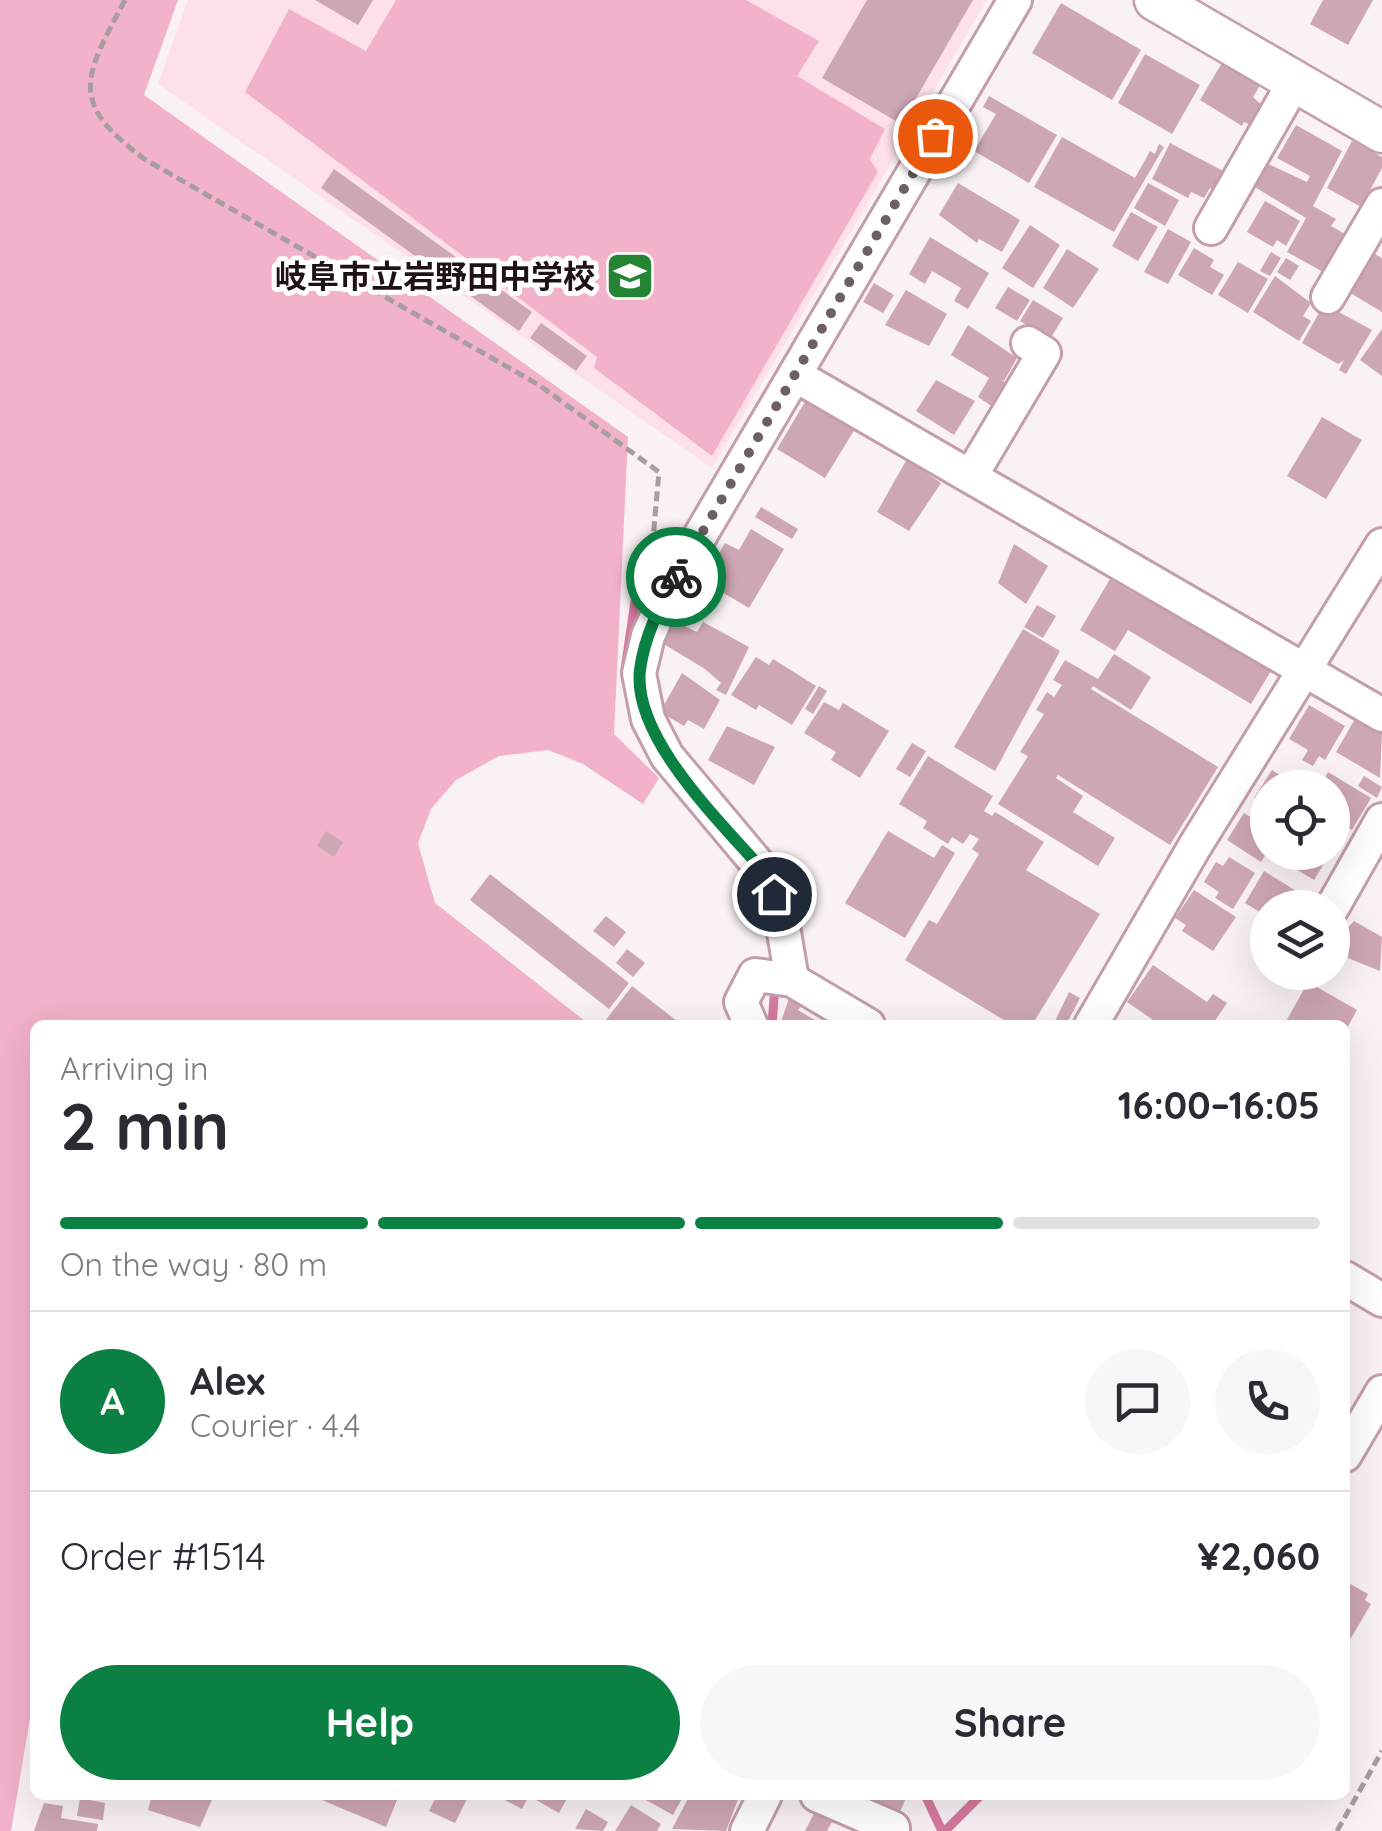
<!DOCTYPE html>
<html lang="en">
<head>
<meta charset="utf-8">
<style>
  :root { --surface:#fff; --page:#f7f7f7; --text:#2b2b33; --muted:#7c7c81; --line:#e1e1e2; --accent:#0b8043 }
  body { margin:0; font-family:Quicksand,"Noto Sans JP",sans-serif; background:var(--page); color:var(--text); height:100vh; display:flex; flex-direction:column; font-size:38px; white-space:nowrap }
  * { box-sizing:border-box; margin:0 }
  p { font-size:32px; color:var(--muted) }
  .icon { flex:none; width:55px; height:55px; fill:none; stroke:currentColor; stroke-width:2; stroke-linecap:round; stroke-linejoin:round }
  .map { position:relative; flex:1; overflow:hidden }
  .sheet { position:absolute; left:30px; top:1020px; width:1320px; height:780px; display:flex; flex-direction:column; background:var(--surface); border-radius:15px; box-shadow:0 10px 40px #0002 }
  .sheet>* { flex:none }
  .controls { position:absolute; left:1250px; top:770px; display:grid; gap:20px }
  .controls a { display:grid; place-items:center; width:100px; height:100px; border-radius:50%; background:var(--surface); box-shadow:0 10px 40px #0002; font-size:50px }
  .pin { position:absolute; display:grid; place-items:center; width:85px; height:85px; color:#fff; margin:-42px; border:5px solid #fff; border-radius:50%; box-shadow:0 2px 10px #0007 }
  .courier { position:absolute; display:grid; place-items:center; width:100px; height:100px; margin:-50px; border:8px solid #0b8043; border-radius:50%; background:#fff; color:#222; box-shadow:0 2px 12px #0007 }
  .head em { font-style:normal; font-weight:700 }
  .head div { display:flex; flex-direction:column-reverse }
  .head { display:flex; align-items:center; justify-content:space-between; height:170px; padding:0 30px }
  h1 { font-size:65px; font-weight:700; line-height:75px }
  .bar { display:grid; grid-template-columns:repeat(4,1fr); gap:15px 10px; align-content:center; height:120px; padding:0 30px }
  .bar i { height:12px; border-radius:8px; background:var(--line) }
  .bar .selected { background:var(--accent) }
  .bar p { grid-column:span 4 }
  .line { display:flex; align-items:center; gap:25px; padding:0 30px; border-top:2px solid var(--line) }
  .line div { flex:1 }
  .round { display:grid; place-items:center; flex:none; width:105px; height:105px; border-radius:52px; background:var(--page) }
  .action { display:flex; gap:20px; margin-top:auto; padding:20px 30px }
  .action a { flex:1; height:115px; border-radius:60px; background:var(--accent); color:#fff; font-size:40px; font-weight:700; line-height:115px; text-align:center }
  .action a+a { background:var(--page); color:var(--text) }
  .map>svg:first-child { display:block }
  .built { fill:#fee0ea }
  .green { fill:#f2b2c9 }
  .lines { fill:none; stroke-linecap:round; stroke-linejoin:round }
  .stream { stroke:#d6799e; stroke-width:9 }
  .building { fill:#cea7b4 }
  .minor-casing { stroke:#c49eab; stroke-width:38 }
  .major-casing { stroke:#c49eab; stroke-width:45 }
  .path { stroke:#a89ea2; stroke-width:5; stroke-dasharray:10 5; stroke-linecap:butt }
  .minor { stroke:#fff; stroke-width:32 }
  .major { stroke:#fff; stroke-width:40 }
  .done { stroke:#6b6064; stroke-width:10; stroke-dasharray:0 18 }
  .route { stroke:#0b8043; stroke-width:12 }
  .labels { text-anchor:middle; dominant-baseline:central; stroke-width:10; stroke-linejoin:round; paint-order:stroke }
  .poi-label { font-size:32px; font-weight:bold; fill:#1f1217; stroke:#fff; text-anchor:end }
</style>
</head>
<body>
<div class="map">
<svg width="1382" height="1831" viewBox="0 0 1382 1831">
  <rect width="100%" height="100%" fill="#f9f1f4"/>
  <!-- built -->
  <path class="built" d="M188,0H987L712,468L158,84Z"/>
  <!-- green -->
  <path class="green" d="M0,0H178L144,95L628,437L614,734L659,778L643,804L583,764L548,750L499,756L456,780L431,809L418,843L435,903L590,1025H35V1689L11,1831H0Z
    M396,0H746L819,41L797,76L885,129L870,159L878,172L712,456L594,368L597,357L245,92L289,9L366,51Z"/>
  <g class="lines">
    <!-- stream -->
    <path class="stream" d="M625,670L638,581L673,554
      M772,1025L775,985
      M925,1795L942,1831
      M945,1831L981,1795"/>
  </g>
  <!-- building -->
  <path class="building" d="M315,0H373L358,25Z
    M867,0H973L901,124L822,78Z
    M1323,0H1373L1348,45L1310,24Z
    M1061,3L1141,50L1112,100L1032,53Z
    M1145,54L1200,85L1172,134L1118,103Z
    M1223,61L1261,84L1253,97L1265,108L1254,127L1244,122L1242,126L1200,100Z
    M989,96L1057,135L1029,183L974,151L996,114L983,107Z
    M1296,125L1342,151L1313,206L1336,219L1331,226L1345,234L1327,274L1287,252L1306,218L1253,186L1266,163L1307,182L1310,176L1277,158Z
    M1062,137L1135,178L1150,151L1155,154L1159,144L1164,147L1114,232L1034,187Z
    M1352,141L1382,157V168L1361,207L1327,188Z
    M1170,143L1227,173L1217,192L1210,188L1204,198L1191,192L1188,198L1152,179Z
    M334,169L532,312L519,331L321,188Z
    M958,183L1020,220L1002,252L979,239L977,243L939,215Z
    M1148,183L1179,200L1165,226L1134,208Z
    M1265,201L1300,221L1286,246L1277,240L1273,247L1247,232Z
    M1131,212L1158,227L1138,261L1112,246Z
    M1030,225L1060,245L1033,288L1002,268Z
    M1168,229L1191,242L1168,284L1144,272Z
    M930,237L989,273L968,309L954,301L961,288L932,271L925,284L909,274Z
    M1194,248L1214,260L1210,267L1224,275L1212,295L1178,275Z
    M1067,249L1099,269L1073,308L1043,288Z
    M1271,252L1281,258L1270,276L1260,271Z
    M1375,254L1382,258V312L1347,291Z
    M1286,258L1299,266L1290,280L1277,272Z
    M1238,262L1268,279L1248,313L1218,295Z
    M1275,276L1311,303L1303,316L1311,321L1299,341L1253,312Z
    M874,283L894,295L883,313L863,302Z
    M1008,287L1030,300L1017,321L995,308Z
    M906,290L947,314L929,346L885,325Z
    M1033,300L1063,318L1050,339L1020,321Z
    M1324,304L1372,330L1346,374L1339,370L1344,360L1338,364L1302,343Z
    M541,323L587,356L576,371L530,338Z
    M968,325L1017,358L1004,381L999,378L1010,386L996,409L978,397L989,378L951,355Z
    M1382,329V376L1360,360Z
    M936,380L975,401L954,435L916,411Z
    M809,395L858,424L825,478L777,449Z
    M1322,417L1362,440L1326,499L1287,476Z
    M907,459L941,483L909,531L877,512Z
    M761,507L798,529L792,539L755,517Z
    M751,529L784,549L749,608L703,581L725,543L739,550Z
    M1014,544L1048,566L1026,604L998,583Z
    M1110,579L1135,594L1143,581L1277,661L1251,704L1128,630L1115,651L1080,630Z
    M1037,605L1056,616L1043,638L1024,627Z
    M674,621L697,632L703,622L749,647L726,695L716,690L721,683L705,669L662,643Z
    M1023,629L1060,651L995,771L954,747Z
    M1114,654L1151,677L1131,710L1093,686L1091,689L1218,767L1170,845L1058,775L1056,778L1083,796L1073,812L1115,838L1098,866L998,804L1028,756L1020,752L1044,714L1036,710L1047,692L1054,697L1062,685L1053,680L1065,660L1098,679Z
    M756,657L769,665L773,659L816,686L792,725L759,705L756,710L731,695Z
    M682,673L720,700L704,729L688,720L684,726L660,712Z
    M819,686L827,691L813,714L805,709Z
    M824,702L839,710L843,703L889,731L860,778L831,760L836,752L804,733Z
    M1309,705L1345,726L1325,760L1319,756L1313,766L1302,760L1308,750L1289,739Z
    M1356,717L1382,732L1380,778L1336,752Z
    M727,726L775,747L754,785L708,760Z
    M912,743L926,751L910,777L896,769Z
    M928,756L993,796L984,811L992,816L995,812L1044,842L1026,870L1100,914L1032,1025H1012L905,960L929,920L937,924L979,854L972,849L979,839L970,834L963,844L952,837L948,844L923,828L927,821L899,804Z
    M1272,770L1300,788H1268V807L1254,798Z
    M1328,772L1371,798L1352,830L1332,818V788H1319Z
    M1364,776L1382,787L1377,798L1358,786Z
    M1244,813L1268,828V851L1261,862L1227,840Z
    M326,831L343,842L334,857L317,846Z
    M888,831L934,858L942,845L955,853L905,938L845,903Z
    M1278,852H1331L1314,880L1276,857Z
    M1229,857L1255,873L1233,909L1215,898L1219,892L1204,882L1216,862L1223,866Z
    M1264,871L1306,897L1299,908H1268V917L1245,903Z
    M490,874L629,983L609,1009L470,900Z
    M1194,890L1236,917L1213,951L1182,931L1186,925L1175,918Z
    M606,916L626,932L614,947L593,931Z
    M1354,921L1382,937L1380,971L1348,958L1349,944L1338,938Z
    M627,949L645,963L633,977L616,963Z
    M1153,965L1207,1002L1213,994L1227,1003L1212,1025H1169L1162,1020L1159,1024L1127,1002Z
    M1308,982L1357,1010L1345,1032V1025H1284Z
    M632,986L682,1025H602Z
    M1069,992L1080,998L1066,1025H1053Z
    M789,998L801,1006L798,1010L823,1025L781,1022Z
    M1345,1581L1368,1594L1365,1600L1371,1604L1351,1638L1345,1634Z
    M152,1795H214L200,1827L148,1810Z
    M324,1795H385L397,1800L386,1827L322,1800Z
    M437,1795H469L455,1823L429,1811Z
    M503,1795H569L559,1813L529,1796L522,1809L501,1798Z
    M637,1795H684L673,1815Z
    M690,1795L739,1797L726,1831L672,1829Z
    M860,1795H896L905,1800L897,1820L857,1803Z
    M80,1798L105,1803L103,1820L77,1816Z
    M44,1803L63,1806L61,1818L98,1824L97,1831H34Z
    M631,1805L661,1824L657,1831H615Z
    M586,1809L608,1822L603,1831L575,1829Z
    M815,1812L832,1822L827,1831H805Z"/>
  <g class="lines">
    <!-- minor casing -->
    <g class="minor-casing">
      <path id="minor" d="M1211,228L1296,79
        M1328,297L1382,205
        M795,375L1382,715
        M972,474L1044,353L1028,343
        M1332,908L1382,820
        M792,980L781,914L766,874L667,756L648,719L639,673L648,636L670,587L1015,0
        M751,1025L741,1002L755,975L792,980L868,1025
        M1091,1025L1195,846L1382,545
        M1345,1278L1382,1300
        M1345,1455L1382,1392
        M817,1795L893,1828
        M747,1831L765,1795"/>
    </g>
    <!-- major casing -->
    <g class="major-casing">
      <path id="major" d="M1155,0L1382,132"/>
    </g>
    <!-- path -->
    <path class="path" d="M125,0C83,79 68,103 146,160L539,385L659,472L652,550
      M1337,1831L1382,1751"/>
    <!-- minor -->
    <use href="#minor" class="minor"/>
    <!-- major -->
    <use href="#major" class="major"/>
  </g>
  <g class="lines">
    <!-- done -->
    <path class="done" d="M676,577L935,136"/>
    <!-- route -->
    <path class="route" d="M676,577C660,605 644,637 640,670C632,739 724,825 766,874L774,894"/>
  </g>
  <!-- icons -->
  <defs>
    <g id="school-square" transform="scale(2.5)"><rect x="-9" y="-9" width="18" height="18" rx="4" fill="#258334" stroke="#fff"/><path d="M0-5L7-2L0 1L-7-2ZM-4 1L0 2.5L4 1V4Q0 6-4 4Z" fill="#fff"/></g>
  </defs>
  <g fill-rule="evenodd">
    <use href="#school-square" x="630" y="276"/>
  </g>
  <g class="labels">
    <!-- poi labels -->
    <g class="poi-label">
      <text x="595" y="276">岐阜市立岩野田中学校</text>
    </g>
  </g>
</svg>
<div class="controls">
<a><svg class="icon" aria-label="locate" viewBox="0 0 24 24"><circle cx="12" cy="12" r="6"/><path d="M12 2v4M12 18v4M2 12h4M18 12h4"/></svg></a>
<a><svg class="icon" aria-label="layers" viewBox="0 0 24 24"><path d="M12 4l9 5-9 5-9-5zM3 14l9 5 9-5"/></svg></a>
</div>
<div class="pin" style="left:935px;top:136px;background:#ea580c"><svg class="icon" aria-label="bag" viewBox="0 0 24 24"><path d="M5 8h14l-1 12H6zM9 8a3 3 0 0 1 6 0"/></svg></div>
<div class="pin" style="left:774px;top:894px;background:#1f2937"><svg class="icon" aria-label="home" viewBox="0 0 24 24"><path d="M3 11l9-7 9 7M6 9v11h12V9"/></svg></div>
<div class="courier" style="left:676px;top:577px"><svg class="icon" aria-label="bike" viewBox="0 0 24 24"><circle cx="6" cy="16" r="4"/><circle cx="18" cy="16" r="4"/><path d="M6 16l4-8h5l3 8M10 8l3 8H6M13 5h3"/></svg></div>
<section class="sheet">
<div class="head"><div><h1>2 min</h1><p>Arriving in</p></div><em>16:00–16:05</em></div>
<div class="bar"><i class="selected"></i><i class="selected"></i><i class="selected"></i><i></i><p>On the way · 80 m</p></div>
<div class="line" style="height:180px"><b class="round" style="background:var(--accent);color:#fff">A</b><div><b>Alex</b><p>Courier · 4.4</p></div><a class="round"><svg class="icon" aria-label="chat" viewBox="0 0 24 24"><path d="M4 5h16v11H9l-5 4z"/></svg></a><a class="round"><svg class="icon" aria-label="phone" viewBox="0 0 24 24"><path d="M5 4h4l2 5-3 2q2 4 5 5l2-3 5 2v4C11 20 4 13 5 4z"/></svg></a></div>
<div class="line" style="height:130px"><div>Order #1514</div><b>¥2,060</b></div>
<div class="action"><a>Help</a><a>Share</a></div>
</section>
</div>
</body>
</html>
